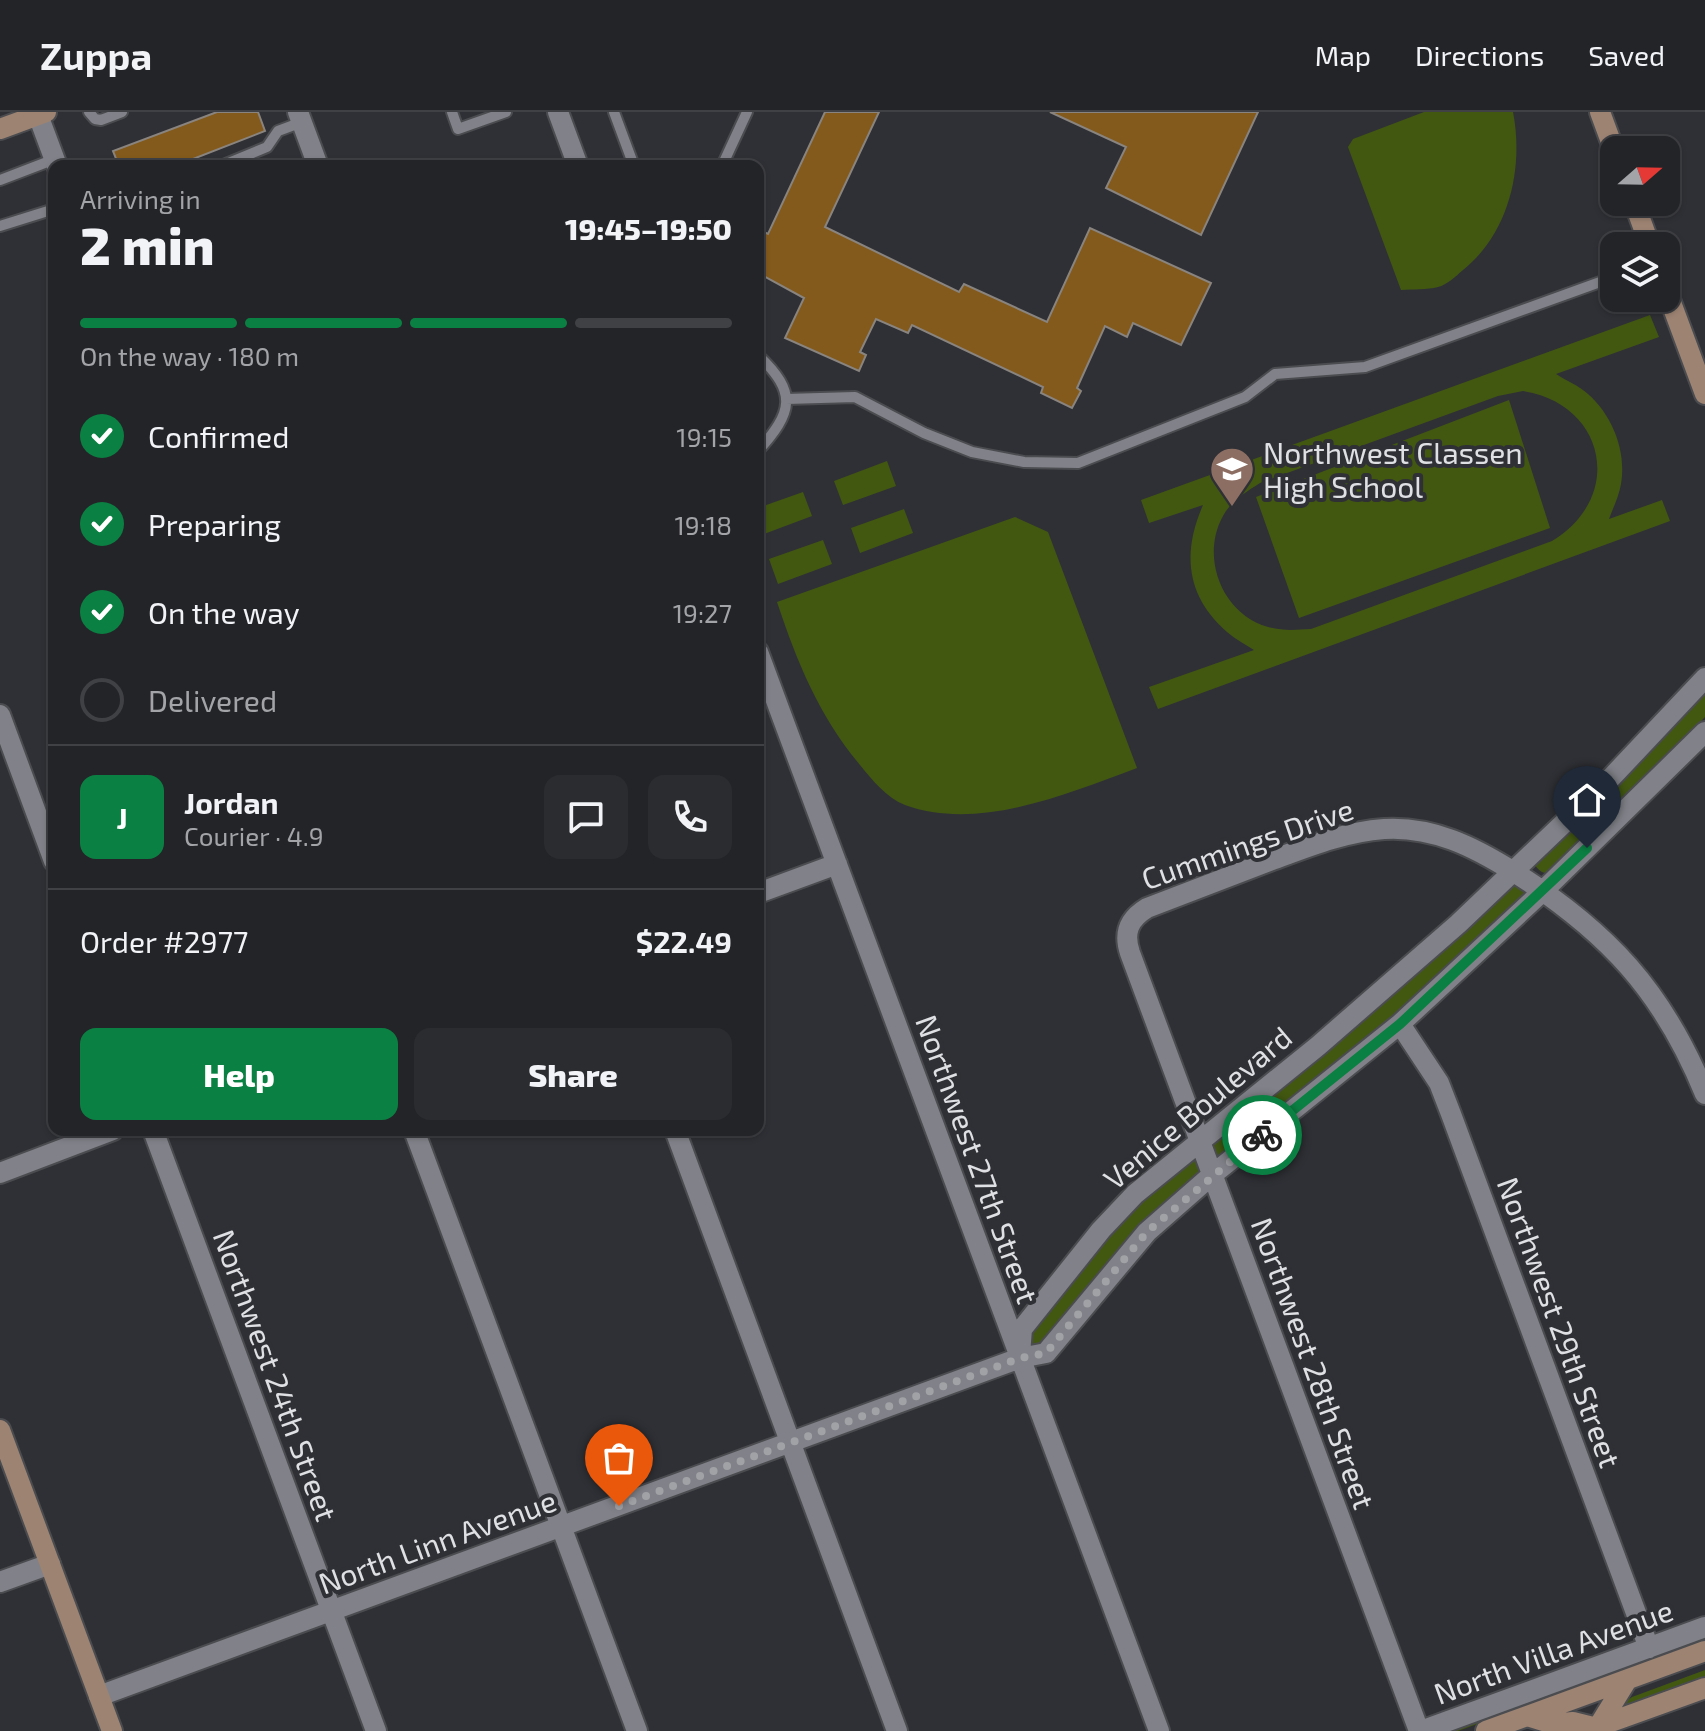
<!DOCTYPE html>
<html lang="en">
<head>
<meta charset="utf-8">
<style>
  :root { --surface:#232428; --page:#2b2c30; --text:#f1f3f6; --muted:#a3a4a8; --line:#404145; --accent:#0b8043 }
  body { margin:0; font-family:"Exo 2",sans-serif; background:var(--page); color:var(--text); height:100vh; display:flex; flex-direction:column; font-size:30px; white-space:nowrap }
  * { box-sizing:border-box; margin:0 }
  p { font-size:26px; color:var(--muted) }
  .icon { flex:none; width:44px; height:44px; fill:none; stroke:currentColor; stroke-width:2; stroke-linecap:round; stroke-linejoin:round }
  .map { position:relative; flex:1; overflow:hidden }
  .details { position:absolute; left:48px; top:48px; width:716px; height:976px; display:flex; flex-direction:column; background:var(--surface); border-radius:16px; box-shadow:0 2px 6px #0004,0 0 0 2px var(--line) }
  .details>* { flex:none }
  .needle { width:52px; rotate:70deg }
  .controls { position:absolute; left:1600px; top:24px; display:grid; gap:16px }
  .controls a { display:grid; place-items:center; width:80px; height:80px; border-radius:16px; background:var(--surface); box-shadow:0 2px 6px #0004,0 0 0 2px var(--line); font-size:40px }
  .pin { position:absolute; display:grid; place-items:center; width:68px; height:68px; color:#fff; margin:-82px -34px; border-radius:50% 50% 50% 0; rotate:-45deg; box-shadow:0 0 8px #0007 }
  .pin .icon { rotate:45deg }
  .courier { position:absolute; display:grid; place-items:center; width:80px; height:80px; margin:-40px; border:6px solid #0b8043; border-radius:50%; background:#fff; color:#222; box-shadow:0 2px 10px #0007 }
  .overview em { font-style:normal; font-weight:800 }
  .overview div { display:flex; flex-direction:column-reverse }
  .overview { display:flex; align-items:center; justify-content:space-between; height:136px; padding:0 32px }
  h1 { font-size:52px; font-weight:800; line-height:60px }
  .bar { display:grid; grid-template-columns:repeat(4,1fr); gap:12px 8px; align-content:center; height:96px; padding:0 32px }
  .bar i { height:10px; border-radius:6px; background:var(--line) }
  .bar .selected { background:var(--accent) }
  .bar p { grid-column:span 4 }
  .line { display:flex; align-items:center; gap:20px; padding:0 32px; border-top:2px solid var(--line) }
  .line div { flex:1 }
  .round { display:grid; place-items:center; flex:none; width:84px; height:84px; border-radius:16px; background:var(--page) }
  ol { padding:0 32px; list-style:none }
  li { display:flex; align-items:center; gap:24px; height:88px }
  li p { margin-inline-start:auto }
  li .icon { padding:8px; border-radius:50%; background:var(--accent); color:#fff; stroke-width:4 }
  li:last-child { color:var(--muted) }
  li i { width:44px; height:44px; border:4px solid var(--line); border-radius:50% }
  .action { display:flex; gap:16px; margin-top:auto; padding:16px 32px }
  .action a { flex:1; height:92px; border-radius:16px; background:var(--accent); color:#fff; font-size:32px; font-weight:800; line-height:92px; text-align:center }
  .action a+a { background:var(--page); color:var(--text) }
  header { display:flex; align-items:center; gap:48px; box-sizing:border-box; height:112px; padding:0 40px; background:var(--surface); border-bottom:2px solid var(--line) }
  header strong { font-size:38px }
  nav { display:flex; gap:44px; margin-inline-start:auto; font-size:28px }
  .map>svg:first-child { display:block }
  .green { fill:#425811; fill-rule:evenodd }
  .building { fill:#835a1b; stroke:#89847f; stroke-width:2 }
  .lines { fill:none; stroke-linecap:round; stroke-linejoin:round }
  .lane-casing { stroke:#4b4c50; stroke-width:14 }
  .street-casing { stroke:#4b4c50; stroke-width:24 }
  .secondary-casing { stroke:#4b4c50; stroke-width:24 }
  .lane { stroke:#818289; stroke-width:10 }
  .street { stroke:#818289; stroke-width:20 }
  .secondary { stroke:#9d8372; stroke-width:20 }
  .done { stroke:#a1a2a6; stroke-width:8; stroke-dasharray:0 14.4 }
  .route { stroke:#0b8043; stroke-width:10 }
  .labels { text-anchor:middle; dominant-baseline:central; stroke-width:8; stroke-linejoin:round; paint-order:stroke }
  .poi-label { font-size:30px; fill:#dfe0e3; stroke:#2f3035; text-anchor:start }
  .street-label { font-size:30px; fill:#dfe0e3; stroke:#2f3035 }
</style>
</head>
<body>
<header>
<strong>Zuppa</strong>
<nav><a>Map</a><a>Directions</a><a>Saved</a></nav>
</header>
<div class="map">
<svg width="1705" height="1619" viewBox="0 0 1705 1619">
  <rect width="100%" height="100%" fill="#2f3035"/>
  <!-- green -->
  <path class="green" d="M1424,0H1513C1524,56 1509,121 1463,158C1456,164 1447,173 1438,175C1427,178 1413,177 1401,178L1348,35L1353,27Z
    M1650,203L1659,225L1556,262C1565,268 1575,272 1583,278C1611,299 1627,338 1621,372C1619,384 1613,396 1609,407L1662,388L1670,409L1158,597L1149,575L1254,538C1245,532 1235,527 1227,520C1186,484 1182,441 1203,393L1149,411L1141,388ZM1523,279C1606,292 1625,385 1552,429L1311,517C1295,518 1282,519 1268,515C1222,502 1200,445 1223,404C1231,389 1246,380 1260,371L1498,284Z
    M1509,288L1550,416L1299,506L1256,385Z
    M887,349L896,374L843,393L834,369Z
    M803,380L812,404L759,424L758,396Z
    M904,397L913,421L860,441L851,416Z
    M1015,405L1048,420L1137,656C1069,681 979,720 905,693C887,686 872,668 860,653C819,604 797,550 777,490Z
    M823,428L832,452L778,472L769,447Z
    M1705,577V605L1555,759C1544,763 1541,761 1534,752Z
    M1515,768L1529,778L1397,905L1216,1049L1211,1035L1216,1024Z
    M1198,1039L1205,1056L1140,1115L1040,1234L1027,1231L1038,1211L1119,1110Z
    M1705,1523V1529L1458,1619H1442Z
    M1705,1558V1566L1622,1596L1621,1593L1632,1585Z"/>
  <!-- building -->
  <path class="building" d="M217,0H258L265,19L175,54H119L113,39Z
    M825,0H879L825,115L959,180L964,172L1047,210L1090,116L1211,171L1181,233L1133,211L1127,225L1105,214L1077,276L1081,279L1072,296L1041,281L1043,275L912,213L908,221L876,207L860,240L866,243L859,259L785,226L804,186L758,161V117L768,122Z
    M1050,0H1258L1201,123L1106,76L1126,35Z"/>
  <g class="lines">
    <!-- lane casing -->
    <g class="lane-casing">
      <path id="lane" d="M89,0L95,7L101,8L122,0
        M452,0L458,17L506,0
        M614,0L634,54
        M221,54L267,35L278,19L302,10
        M722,54L747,0
        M0,68L55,47
        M0,114L48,99L54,100
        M758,243C798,281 793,300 758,339
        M786,287L855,285L924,321L972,340L1024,350L1078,351L1245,285L1275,262L1365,255L1614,165"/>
    </g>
    <!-- street casing -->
    <g class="street-casing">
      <path id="street" d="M298,0L318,54
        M558,0L578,54
        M38,3L57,54
        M758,540L1159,1619
        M0,603L54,749
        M758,781L837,752
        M1400,912L1439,971L1451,1002L1649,1536
        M153,1018L376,1619
        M414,1018L637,1619
        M675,1018L897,1619
        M0,1061L113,1018
        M1020,1242L1022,1217L1101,1118L1135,1082L1318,934L1458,812L1608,669L1705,566
        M0,1470L50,1452
        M99,1584L1020,1246L1046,1241L1147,1120L1212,1063L1400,912L1543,779L1705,620
        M1419,1619L1130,841C1123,820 1129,807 1147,796C1187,781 1227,765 1267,750C1305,736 1343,720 1384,717C1433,714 1474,735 1514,760C1608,820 1663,879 1705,982
        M1421,1619L1705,1515"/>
    </g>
    <!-- secondary casing -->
    <g class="secondary-casing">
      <path id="secondary" d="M1600,0L1614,38
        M0,17L46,0
        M1634,90L1650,134
        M1666,177L1705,282
        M0,1318L112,1619
        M1527,1604L1553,1612L1573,1610L1601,1617
        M1486,1619L1705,1539
        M1586,1619L1705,1576
        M1599,1619L1598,1615L1627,1568"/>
    </g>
    <!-- lane -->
    <use href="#lane" class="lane"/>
    <!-- street -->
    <use href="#street" class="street"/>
    <!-- secondary -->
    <use href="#secondary" class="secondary"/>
  </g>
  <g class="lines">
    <!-- done -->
    <path class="done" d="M619,1394L1020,1246L1046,1241L1147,1120L1262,1023"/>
    <!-- route -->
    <path class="route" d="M1262,1023L1400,912L1587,736"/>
  </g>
  <!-- icons -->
  <defs>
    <g id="school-pin" transform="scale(2.3)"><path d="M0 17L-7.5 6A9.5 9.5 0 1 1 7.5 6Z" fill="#8d6e63" stroke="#2f3035"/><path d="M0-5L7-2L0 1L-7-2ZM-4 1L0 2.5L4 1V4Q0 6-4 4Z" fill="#fff"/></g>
  </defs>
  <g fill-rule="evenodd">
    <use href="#school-pin" x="1232" y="357"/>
  </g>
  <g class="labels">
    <!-- poi labels -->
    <g class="poi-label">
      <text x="1263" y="340">Northwest Classen<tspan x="1263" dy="34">High School</tspan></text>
    </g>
    <!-- street labels -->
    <g class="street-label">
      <text transform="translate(1247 731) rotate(-19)">Cummings Drive</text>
      <text transform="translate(1197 995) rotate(-40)">Venice Boulevard</text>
      <text transform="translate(978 1047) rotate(70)">Northwest 27th Street</text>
      <text transform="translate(1560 1210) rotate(70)">Northwest 29th Street</text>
      <text transform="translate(1314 1251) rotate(70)">Northwest 28th Street</text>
      <text transform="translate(276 1263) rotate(70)">Northwest 24th Street</text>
      <text transform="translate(437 1429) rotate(-20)">North Linn Avenue</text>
      <text transform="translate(1553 1539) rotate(-20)">North Villa Avenue</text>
    </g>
  </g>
</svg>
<div class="controls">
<a><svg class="needle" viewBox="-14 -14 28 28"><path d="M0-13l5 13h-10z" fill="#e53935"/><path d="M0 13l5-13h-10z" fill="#a3a4a8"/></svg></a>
<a><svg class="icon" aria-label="layers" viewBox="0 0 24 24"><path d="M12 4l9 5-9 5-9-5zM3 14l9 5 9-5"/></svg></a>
</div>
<div class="pin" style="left:619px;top:1394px;background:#ea580c"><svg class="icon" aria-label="bag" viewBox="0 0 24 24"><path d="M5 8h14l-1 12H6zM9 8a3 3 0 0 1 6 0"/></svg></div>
<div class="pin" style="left:1587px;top:736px;background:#1f2937"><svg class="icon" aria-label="home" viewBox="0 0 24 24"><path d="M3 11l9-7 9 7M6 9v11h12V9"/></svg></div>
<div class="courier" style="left:1262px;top:1023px"><svg class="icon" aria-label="bike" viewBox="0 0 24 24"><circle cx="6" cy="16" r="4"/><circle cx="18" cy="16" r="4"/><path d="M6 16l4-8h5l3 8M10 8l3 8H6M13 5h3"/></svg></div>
<section class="details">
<div class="overview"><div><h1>2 min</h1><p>Arriving in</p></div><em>19:45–19:50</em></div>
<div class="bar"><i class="selected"></i><i class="selected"></i><i class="selected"></i><i></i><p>On the way · 180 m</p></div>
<ol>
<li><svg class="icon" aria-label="check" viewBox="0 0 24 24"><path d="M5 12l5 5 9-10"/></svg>Confirmed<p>19:15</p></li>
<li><svg class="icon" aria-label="check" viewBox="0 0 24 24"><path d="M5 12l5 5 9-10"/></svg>Preparing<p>19:18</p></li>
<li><svg class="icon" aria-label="check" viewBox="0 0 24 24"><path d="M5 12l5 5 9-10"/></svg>On the way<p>19:27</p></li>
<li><i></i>Delivered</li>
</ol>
<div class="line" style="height:144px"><b class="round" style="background:var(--accent);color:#fff">J</b><div><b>Jordan</b><p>Courier · 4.9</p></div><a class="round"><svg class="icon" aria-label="chat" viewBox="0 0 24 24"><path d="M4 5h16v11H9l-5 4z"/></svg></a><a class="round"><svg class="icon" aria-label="phone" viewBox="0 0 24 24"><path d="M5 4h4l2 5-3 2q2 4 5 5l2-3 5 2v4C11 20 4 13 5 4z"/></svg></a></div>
<div class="line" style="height:104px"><div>Order #2977</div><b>$22.49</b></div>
<div class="action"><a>Help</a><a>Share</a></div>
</section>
</div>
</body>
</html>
